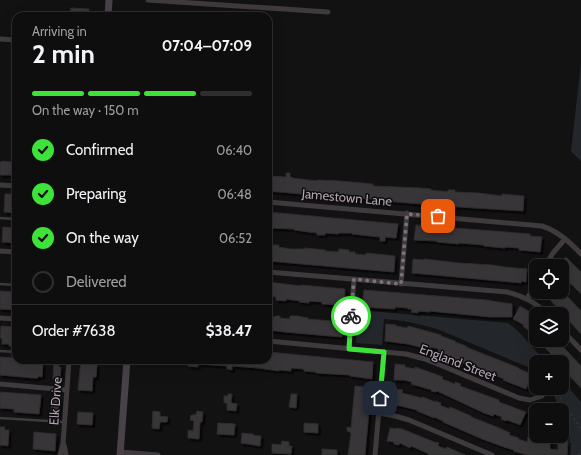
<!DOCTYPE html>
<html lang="en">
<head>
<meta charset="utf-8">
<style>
  :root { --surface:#0e0e0e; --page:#1c1c1c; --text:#f1f3f6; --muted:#9b9c9e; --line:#2e2e2e; --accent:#3ee33a }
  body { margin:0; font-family:Cabin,sans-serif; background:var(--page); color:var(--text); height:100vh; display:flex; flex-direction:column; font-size:15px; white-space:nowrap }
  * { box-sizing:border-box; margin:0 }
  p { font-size:13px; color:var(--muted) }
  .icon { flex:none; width:22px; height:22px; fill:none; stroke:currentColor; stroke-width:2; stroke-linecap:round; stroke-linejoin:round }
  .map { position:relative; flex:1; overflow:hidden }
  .panel { position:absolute; left:12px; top:12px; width:260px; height:352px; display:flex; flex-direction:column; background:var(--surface); border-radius:12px; box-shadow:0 4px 16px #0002,0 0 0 1px var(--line) }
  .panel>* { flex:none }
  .fabs { position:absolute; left:529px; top:259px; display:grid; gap:8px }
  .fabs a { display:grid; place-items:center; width:40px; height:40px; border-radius:8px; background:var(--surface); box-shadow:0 4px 16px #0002,0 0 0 1px var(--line); font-size:20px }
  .pin { position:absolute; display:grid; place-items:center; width:34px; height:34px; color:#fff; margin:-17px; border-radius:8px; box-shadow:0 2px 6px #0006 }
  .courier { position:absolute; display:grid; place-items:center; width:40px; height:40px; margin:-20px; border:3px solid #3ee33a; border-radius:50%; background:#fff; color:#222; box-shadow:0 1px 5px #0007 }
  .summary em { font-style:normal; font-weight:700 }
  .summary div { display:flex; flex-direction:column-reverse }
  .summary { display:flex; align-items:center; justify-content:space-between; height:68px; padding:0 20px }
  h1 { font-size:26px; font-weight:700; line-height:30px }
  .bar { display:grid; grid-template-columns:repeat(4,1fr); gap:6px 4px; align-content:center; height:48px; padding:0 20px }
  .bar i { height:5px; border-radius:3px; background:var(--line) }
  .bar .active { background:var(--accent) }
  .bar p { grid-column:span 4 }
  .line { display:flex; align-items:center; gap:10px; padding:0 20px; border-top:1px solid var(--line) }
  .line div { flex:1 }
  ol { padding:0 20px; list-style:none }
  li { display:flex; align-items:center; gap:12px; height:44px }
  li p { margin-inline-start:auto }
  li .icon { padding:4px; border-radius:50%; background:var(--accent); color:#111; stroke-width:4 }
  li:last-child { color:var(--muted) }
  li i { width:22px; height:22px; border:2px solid var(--line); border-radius:50% }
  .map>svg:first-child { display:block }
  .green { fill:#23272b }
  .building { fill:#383438; stroke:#2f2c2e; filter:url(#shadow) }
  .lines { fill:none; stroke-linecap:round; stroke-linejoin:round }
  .path { stroke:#443d44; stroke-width:1; stroke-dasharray:2 3; stroke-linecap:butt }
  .service { stroke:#3f3a3e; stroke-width:2.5 }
  .minor { stroke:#3f3a3e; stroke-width:5 }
  .secondary { stroke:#484147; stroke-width:7 }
  .done { stroke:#7b717b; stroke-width:4; stroke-dasharray:0 7.2 }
  .route { stroke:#3ee33a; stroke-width:5 }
  .labels { text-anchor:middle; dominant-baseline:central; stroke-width:3; stroke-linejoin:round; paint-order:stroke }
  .street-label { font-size:13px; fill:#b3a4b3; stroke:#0e0d0e }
</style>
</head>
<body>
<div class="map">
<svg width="581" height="455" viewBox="0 0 581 455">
  <defs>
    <filter id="shadow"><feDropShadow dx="2.5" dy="2.5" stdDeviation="0" flood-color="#0009"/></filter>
  </defs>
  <rect width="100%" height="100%" fill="#131213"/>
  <!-- green -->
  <path class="green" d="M581,63V161L571,151Z
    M358,310L508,323L517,330L546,362H536V373L535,370L437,329C420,324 402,320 384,319L382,345L356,343Z
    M562,380L581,402V455H568L570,435L562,415V410H560L551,388H562Z"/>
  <!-- building -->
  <path class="building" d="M71,8L89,9L88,16L70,15Z
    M13,153H16V175H0V162H2V161L12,162Z
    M286,173H290V177H292V178L317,181V180L340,181L373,184V186L420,188L431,189V190L448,192V190H455V192L478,193L502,196V194L524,196L523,211L444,206L374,200V199L349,198L268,191V176L286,177Z
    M5,194H15L14,213L4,212Z
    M268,212L398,224L396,238L385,237V241H380V237L352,234V233H338V234L325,233V235H317V233L294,230V229L270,228L268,227Z
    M416,225L518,233L530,234V236L542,237L540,252L519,250V248L505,247V248L494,247L484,246V245L472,244L459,243V244L437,242V241L414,240Z
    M3,227L16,228V243L2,242Z
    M269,245H279L278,247L290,249H304V248L315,249L325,250V251L338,252L339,249L349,250V252H355V254L366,255V253L395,256L394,272L268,261Z
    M566,257L581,272V294L563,276L565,274L562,271V266H556Z
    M413,259L424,260V259L459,263L492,265L504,267L527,269L526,282L521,281V283L446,276L412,273Z
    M268,282L301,286V285L345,289L344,305L322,304V302L309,301V303L299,302L300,301L286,299V301L276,300V297L268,296Z
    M364,290L486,300L512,304V317H490L430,311V312L418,311V313L411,312L412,309H408V308L395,307V309L362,307Z
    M0,291L16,292V310L0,309Z
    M543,292H563L570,299L581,311V334Z
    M520,306L530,312L536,317V337L523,326L524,325L513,319Z
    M275,316H280V318L290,319V316H297L308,318V319L331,321V323L342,324V337L285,332L268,330V317H275Z
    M386,324L396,325V326L407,328L408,326L412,327L441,335V336L455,341V342L466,346V347L519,368V369L532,374L526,389L503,380L504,379L438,353L439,349L431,347L430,350L408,344L385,341Z
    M1,326L16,327V340H15L14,346H9V344H2V338H0Z
    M537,340H557L581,366V388L562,368V362H553L556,359Z
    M268,352L373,362L372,379L350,376V375L316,373V372L304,371V369L291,368V371L279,370V371L258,368L232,366V370L227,369V366L198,364V367L188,366V360H268Z
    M0,357L15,358V360H41V362H43L42,377L38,376V378H33L0,375Z
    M54,360L59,361V367H61L60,379H53Z
    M81,360H93V365H97L96,377H93L92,391L78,390Z
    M395,364L405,365V367L415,369V367L435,374L443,377L442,379L455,384V382L461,384L460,386L499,400V402L526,412L520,425L507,420L506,421L501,419L502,417L494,414L493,416L484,413L437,391L436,392L431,391L432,390L411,384L412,382L404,380H394Z
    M355,386L371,388L365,455H348L351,434L350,432L347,431V427L351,428Z
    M393,389L403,390L402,393L422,398L423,397L435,402V401L441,403L440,405L449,409L450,407L471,416V417L497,427L510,433L509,435L519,438L518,439L527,442L528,437L538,438L537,440L550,441V449L558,450V440L568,441L567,455H527L513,451L514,450L504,447L482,439L443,422V421L434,417V418L417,411V410L401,406L391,405Z
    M0,392L41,395L39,414L14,412V409L0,408Z
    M228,394H232L231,403L237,404L236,411L227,410V403H224V396H228Z
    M291,394H297L296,408L289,407Z
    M52,396H56V398L59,399L58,416L51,415Z
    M153,411L160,412V416L168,417L167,422H160L159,429L152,428Z
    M197,411L203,412L202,422H200L199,439L188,438V430L193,431L194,421L190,420L191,415L193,416V414L196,415Z
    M78,412L93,413L92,425L77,424Z
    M530,412H536V428H529Z
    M218,423L235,424L234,435L217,434Z
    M304,423L318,424V433L304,432Z
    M0,427H5L4,430H9L8,446L0,445Z
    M390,428L396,429V428L402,429L434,442L439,443L438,446L446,449L447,447L465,455H428L429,454L411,446L410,448L400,443L399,445L394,444V442L387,441Z
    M34,432L56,434L55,451L33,449Z
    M242,433L253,434V435L261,436L260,446L241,443Z
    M282,441L289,442V446H292L291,454L272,453V444L281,445Z
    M322,449L337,450V455H322Z"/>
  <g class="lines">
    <!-- path -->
    <path class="path" d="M143,365L147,360
      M547,395L554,393L558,395L581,429
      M579,455L581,450"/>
    <!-- service -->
    <path class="service" d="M0,218L16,219
      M0,284L16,285
      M0,351L16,352
      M0,418L64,422"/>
    <!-- minor -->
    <path class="minor" d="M148,0L328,12
      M0,39L16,40
      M0,185L16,186
      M268,202L542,226C558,231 570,242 581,254
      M0,251L16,252
      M545,266L553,253L565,239
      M268,272L507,292C523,296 536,302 547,314
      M401,284L407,213
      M527,299L536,283
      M0,318L16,319
      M562,330L581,350
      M268,341L406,354L425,359L440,365L519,398L530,400L542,396
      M349,349L354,279
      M0,384L67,390
      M379,413L395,416L409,420L492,455
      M64,445L66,455
      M120,452L158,455
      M60,455L63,444L69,360
      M375,455L384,352"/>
    <!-- secondary -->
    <path class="secondary" d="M108,16L109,0
      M120,455L127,360"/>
  </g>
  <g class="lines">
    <!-- done -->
    <path class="done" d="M351,316L354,279L401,284L407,214L438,216"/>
    <!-- route -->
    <path class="route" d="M351,316L349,349L384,352L380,398"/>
  </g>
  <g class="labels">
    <!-- street labels -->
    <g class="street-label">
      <text transform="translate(347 197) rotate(5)">Jamestown Lane</text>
      <text transform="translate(458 362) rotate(21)">England Street</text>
      <text transform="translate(55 401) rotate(-86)">Elk Drive</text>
    </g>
  </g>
</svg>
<div class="fabs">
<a><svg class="icon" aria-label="locate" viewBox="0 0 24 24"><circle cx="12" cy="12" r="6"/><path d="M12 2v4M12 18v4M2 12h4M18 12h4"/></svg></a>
<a><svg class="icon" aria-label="layers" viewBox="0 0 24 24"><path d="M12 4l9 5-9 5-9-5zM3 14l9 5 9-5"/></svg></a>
<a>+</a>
<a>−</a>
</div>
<div class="pin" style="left:438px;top:216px;background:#ea580c"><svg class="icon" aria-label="bag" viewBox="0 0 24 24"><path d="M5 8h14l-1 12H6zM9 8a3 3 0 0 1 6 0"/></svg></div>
<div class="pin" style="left:380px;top:398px;background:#1f2937"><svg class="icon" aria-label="home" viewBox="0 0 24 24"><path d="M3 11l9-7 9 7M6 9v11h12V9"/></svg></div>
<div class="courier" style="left:351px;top:316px"><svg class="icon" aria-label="bike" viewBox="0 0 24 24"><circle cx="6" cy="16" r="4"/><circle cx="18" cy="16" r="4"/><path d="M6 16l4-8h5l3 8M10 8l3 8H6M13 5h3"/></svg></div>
<section class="panel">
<div class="summary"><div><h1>2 min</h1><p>Arriving in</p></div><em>07:04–07:09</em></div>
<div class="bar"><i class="active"></i><i class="active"></i><i class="active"></i><i></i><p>On the way · 150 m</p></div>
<ol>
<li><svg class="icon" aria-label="check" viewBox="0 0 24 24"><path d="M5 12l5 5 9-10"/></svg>Confirmed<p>06:40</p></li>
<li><svg class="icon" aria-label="check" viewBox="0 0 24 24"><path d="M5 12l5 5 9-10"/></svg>Preparing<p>06:48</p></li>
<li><svg class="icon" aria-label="check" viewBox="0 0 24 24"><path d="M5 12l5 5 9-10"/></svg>On the way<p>06:52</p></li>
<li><i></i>Delivered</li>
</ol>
<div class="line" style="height:52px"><div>Order #7638</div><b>$38.47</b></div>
</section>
</div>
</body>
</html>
